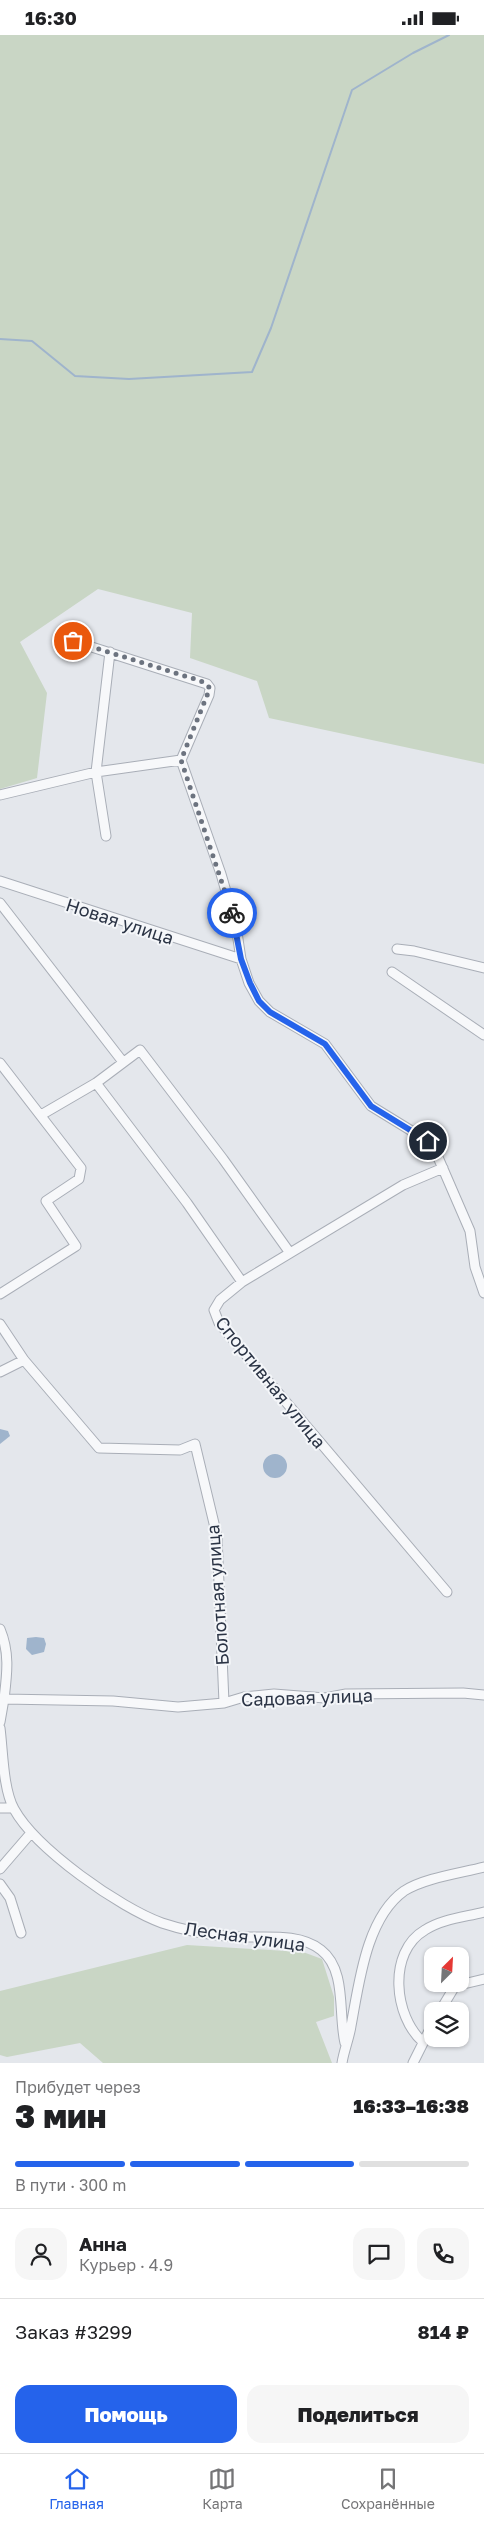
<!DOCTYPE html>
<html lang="ru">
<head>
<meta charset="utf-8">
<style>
  :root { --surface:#fff; --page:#f6f6f6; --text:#202124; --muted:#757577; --line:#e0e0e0; --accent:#2563eb }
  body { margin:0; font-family:"Golos Text",sans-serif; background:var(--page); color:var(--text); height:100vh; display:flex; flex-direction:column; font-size:19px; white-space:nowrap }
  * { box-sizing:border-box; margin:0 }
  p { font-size:16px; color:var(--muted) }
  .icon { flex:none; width:28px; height:28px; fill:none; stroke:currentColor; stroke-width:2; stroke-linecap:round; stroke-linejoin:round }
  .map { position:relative; height:2028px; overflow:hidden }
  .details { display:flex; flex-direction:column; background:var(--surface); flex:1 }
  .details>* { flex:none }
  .needle { width:32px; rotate:24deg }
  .tools { position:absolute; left:424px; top:1912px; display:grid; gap:10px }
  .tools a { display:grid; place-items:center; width:45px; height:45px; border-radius:10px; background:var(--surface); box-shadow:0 1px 4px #0004; font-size:25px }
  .pin { position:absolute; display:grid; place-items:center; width:42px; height:42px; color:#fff; margin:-21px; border:2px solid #fff; border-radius:50%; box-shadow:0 1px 5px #0007 }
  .courier { position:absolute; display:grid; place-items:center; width:50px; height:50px; margin:-25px; border:4px solid #2563eb; border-radius:50%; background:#fff; color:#222; box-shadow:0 1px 6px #0007 }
  .overview em { font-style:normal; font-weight:800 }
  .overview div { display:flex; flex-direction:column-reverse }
  .overview { display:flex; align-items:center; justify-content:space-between; height:85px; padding:0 15px }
  h1 { font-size:32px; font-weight:800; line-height:38px }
  .bar { display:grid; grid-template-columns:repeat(4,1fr); gap:8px 5px; align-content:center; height:60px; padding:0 15px }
  .bar i { height:6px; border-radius:4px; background:var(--line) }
  .bar .active { background:var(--accent) }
  .bar p { grid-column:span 4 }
  .line { display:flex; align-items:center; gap:12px; padding:0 15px; border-top:1px solid var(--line) }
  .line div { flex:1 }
  .round { display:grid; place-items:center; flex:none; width:52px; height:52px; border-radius:15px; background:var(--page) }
  .primary-button { display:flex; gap:10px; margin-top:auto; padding:10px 15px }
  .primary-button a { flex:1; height:58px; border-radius:15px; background:var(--accent); color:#fff; font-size:20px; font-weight:800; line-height:58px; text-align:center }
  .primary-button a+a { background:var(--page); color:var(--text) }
  .status { display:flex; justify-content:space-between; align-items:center; height:35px; padding:0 25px; background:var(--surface); direction:ltr }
  .status svg { height:14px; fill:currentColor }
  .tab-bar { display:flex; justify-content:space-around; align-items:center; height:70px; border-top:1px solid var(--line); background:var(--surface); font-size:14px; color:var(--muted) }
  .tab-bar a { display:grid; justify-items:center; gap:2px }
  .tab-bar .active { color:var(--accent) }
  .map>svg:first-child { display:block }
  .green { fill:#c9d6c5 }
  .water { fill:#9fb4cc }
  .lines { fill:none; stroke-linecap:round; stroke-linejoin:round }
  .stream { stroke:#9fb4cc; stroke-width:2 }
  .minor-casing { stroke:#a9aeb7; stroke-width:11 }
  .minor { stroke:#f7f8fa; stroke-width:9 }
  .done { stroke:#6c737f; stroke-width:5; stroke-dasharray:0 9 }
  .route { stroke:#2563eb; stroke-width:6 }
  .labels { text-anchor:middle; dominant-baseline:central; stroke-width:4; stroke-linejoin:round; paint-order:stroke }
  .street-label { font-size:18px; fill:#2b3445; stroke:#f4f6f9 }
</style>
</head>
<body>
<div class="status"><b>16:30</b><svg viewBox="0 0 49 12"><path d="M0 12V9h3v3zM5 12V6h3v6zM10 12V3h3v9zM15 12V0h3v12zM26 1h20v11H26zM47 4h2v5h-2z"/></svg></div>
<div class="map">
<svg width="484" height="2028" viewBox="0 0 484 2028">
  <rect width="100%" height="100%" fill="#e4e7ec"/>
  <!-- green -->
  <path class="green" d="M0,0H484V729L269,683L257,646L190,623L192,578L98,554L20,607L47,658L37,743L0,754Z
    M187,1910L303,1917L322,1924L334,1962V1981L316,1987L332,2028H103L80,2008L7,2022L0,2020V1956Z"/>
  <!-- water -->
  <path class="water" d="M0,1394L8,1396L10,1401L0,1409Z
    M263 1431a12 12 0 1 1 24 0a12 12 0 1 1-24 0Z
    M36,1602L44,1603L46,1609L44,1617L32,1620L26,1614L27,1603Z"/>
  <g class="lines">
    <!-- stream -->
    <path class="stream" d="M0,304L32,306L75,341L129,344L252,337L271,293L352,55L413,18L449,0"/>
    <!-- minor casing -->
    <g class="minor-casing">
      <path id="minor" d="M73,606L207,649L210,653L209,660L181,725L221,839L236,891L241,924L249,948L259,966L270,977L325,1009L371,1071L428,1106L434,1113L470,1196L475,1232L484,1258
        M0,760L96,737L181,725
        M106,801L96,737L110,617
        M0,846L241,924
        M0,868L123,1027
        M397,914L414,916L484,933
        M392,937L484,1000
        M0,1028L81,1133L79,1144L46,1166L76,1211L0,1259
        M96,1048L187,1168L242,1247
        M41,1080L96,1048L140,1015L223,1124L290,1218
        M443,1133L403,1150L242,1247L220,1265L214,1275L219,1288L447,1557
        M0,1289L24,1325L99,1413L180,1415L195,1409L217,1501L224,1668
        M0,1337L24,1325
        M0,1594C10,1618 7,1639 4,1664
        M0,1687L4,1664L113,1666L178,1672L224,1668L244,1662L274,1659L325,1663L346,1659L463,1658L484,1660
        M0,1693C3,1716 3,1754 14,1774C36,1814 120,1873 162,1888C183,1895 204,1899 225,1901C255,1905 296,1895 321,1915C347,1935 338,1979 345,2008
        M0,1773H13
        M0,1834L31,1798
        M0,1849L10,1863L21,1898
        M440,1976L455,1951L484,1944
        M423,2007C394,1982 387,1917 425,1895C442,1884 465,1882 484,1877
        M342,2028C344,2015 349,2004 351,1991C359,1949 366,1883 404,1856C424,1843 461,1838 484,1832
        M413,2028L432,1990"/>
    </g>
    <!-- minor -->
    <use href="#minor" class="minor"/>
  </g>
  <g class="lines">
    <!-- done -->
    <path class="done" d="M73,606L201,646L210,653L181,725L232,878"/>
    <!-- route -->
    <path class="route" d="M232,878L241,924L250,948L259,966L270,977L325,1009L371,1071L428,1106"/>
  </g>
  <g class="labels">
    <!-- street labels -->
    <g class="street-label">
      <text transform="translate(120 886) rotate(18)">Новая улица</text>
      <text transform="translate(271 1347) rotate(51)">Спортивная улица</text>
      <text transform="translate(217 1560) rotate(-94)">Болотная улица</text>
      <text transform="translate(307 1662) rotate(-2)">Садовая улица</text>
      <text transform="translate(245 1901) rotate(8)">Лесная улица</text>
    </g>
  </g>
</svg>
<div class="tools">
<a><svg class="needle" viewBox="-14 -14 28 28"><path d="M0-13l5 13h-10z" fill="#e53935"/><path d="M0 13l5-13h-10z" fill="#757577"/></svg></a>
<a><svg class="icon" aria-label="layers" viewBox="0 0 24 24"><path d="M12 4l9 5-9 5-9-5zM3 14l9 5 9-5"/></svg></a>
</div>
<div class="pin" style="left:73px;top:606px;background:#ea580c"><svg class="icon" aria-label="bag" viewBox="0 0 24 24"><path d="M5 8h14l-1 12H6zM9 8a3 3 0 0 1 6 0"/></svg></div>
<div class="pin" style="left:428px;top:1106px;background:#1f2937"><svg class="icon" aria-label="home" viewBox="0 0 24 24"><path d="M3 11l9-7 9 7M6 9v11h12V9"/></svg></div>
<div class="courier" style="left:232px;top:878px"><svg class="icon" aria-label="bike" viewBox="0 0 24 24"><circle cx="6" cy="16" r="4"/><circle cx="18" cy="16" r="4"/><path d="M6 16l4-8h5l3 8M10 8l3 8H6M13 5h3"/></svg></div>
</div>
<section class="details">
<div class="overview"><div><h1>3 мин</h1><p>Прибудет через</p></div><em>16:33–16:38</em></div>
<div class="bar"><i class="active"></i><i class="active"></i><i class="active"></i><i></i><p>В пути · 300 m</p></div>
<div class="line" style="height:90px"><a class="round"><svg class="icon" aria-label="person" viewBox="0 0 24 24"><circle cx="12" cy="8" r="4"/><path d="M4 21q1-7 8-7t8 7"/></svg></a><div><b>Анна</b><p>Курьер · 4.9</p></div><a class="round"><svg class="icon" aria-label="chat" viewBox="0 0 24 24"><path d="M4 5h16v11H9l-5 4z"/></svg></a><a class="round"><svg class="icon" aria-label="phone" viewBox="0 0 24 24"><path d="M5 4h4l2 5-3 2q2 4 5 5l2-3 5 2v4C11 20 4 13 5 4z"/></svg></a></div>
<div class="line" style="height:65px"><div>Заказ #3299</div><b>814 ₽</b></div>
<div class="primary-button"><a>Помощь</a><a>Поделиться</a></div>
</section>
<nav class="tab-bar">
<a class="active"><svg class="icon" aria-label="home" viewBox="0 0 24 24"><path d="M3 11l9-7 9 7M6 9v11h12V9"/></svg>Главная</a>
<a><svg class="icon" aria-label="map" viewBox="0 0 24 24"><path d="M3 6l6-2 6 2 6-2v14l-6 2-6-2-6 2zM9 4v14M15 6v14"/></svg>Карта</a>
<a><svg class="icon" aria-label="saved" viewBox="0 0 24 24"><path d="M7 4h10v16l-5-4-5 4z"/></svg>Сохранённые</a>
</nav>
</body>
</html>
